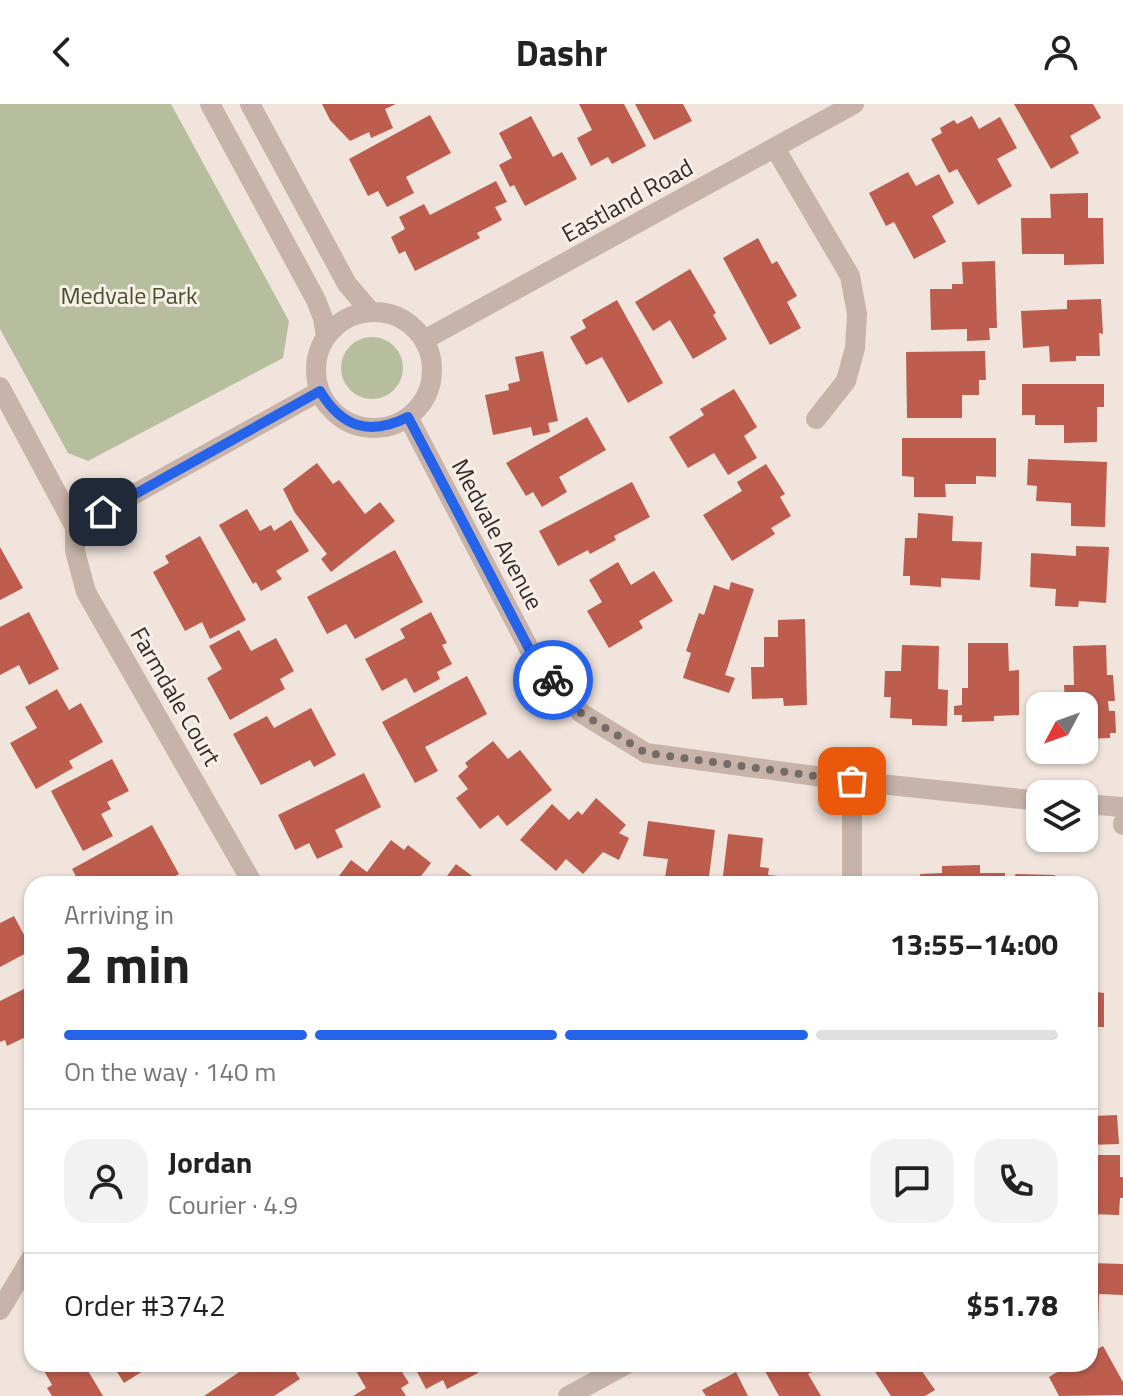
<!DOCTYPE html>
<html lang="en">
<head>
<meta charset="utf-8">
<style>
  :root { --surface:#fff; --page:#f2f2f2; --text:#222; --muted:#767676; --line:#e0e0e0; --accent:#2563eb }
  body { margin:0; font-family:"Titillium Web",sans-serif; background:var(--page); color:var(--text); height:100vh; display:flex; flex-direction:column; font-size:30px; white-space:nowrap }
  * { box-sizing:border-box; margin:0 }
  p { font-size:26px; color:var(--muted) }
  .icon { flex:none; width:44px; height:44px; fill:none; stroke:currentColor; stroke-width:2; stroke-linecap:round; stroke-linejoin:round }
  .map { position:relative; flex:1; overflow:hidden }
  .sheet { position:absolute; left:24px; top:772px; width:1074px; height:496px; display:flex; flex-direction:column; background:var(--surface); border-radius:24px; box-shadow:0 2px 6px #0004 }
  .sheet>* { flex:none }
  .needle { width:52px; rotate:229deg }
  .tools { position:absolute; left:1026px; top:588px; display:grid; gap:16px }
  .tools a { display:grid; place-items:center; width:72px; height:72px; border-radius:16px; background:var(--surface); box-shadow:0 2px 6px #0004; font-size:40px }
  .pin { position:absolute; display:grid; place-items:center; width:68px; height:68px; color:#fff; margin:-34px; border-radius:16px; box-shadow:0 4px 12px #0006 }
  .courier { position:absolute; display:grid; place-items:center; width:80px; height:80px; margin:-40px; border:6px solid #2563eb; border-radius:50%; background:#fff; color:#222; box-shadow:0 2px 10px #0007 }
  .headline em { font-style:normal; font-weight:700 }
  .headline div { display:flex; flex-direction:column-reverse }
  .headline { display:flex; align-items:center; justify-content:space-between; height:136px; padding:0 40px }
  h1 { font-size:52px; font-weight:700; line-height:60px }
  .bar { display:grid; grid-template-columns:repeat(4,1fr); gap:12px 8px; align-content:center; height:96px; padding:0 40px }
  .bar i { height:10px; border-radius:6px; background:var(--line) }
  .bar .current { background:var(--accent) }
  .bar p { grid-column:span 4 }
  .line { display:flex; align-items:center; gap:20px; padding:0 40px; border-top:2px solid var(--line) }
  .line div { flex:1 }
  .round { display:grid; place-items:center; flex:none; width:84px; height:84px; border-radius:24px; background:var(--page) }
  header { display:flex; justify-content:space-between; align-items:center; height:104px; padding:0 40px; background:var(--surface); font-size:36px; font-weight:700 }
  .map>svg:first-child { display:block }
  .green { fill:#b6be9d }
  .building { fill:#bc5d4e }
  .lines { fill:none; stroke-linecap:round; stroke-linejoin:round }
  .minor { stroke:#c7b3a9; stroke-width:20 }
  .done { stroke:#766c67; stroke-width:8; stroke-dasharray:0 14.4 }
  .route { stroke:#2563eb; stroke-width:10 }
  .labels { text-anchor:middle; dominant-baseline:central; stroke-width:6; stroke-linejoin:round; paint-order:stroke }
  .street-label { font-size:24px; fill:#352b28; stroke:#f8efe8 }
  .park-label { font-size:24px; fill:#48512e; stroke:#f8efe8 }
</style>
</head>
<body>
<header><svg class="icon" aria-label="back" viewBox="0 0 24 24"><path d="M15 5l-7 7 7 7"/></svg>Dashr<svg class="icon" aria-label="person" viewBox="0 0 24 24"><circle cx="12" cy="8" r="4"/><path d="M4 21q1-7 8-7t8 7"/></svg></header>
<div class="map">
<svg width="1123" height="1292" viewBox="0 0 1123 1292">
  <rect width="100%" height="100%" fill="#f0e4dc"/>
  <!-- green -->
  <path class="green" d="M0,0H171L289,217L283,254L88,357L68,349L0,225Z
    M341 264a31 31 0 1 1 62 0a31 31 0 1 1-62 0Z"/>
  <!-- building -->
  <path class="building" d="M322,0H396L385,5L393,24L371,34L369,28L350,37L330,16Z
    M579,0H624L646,42L612,60L608,53L591,62L577,34L592,26Z
    M635,0H683L692,17L654,36Z
    M1014,0H1093L1101,14L1070,32L1079,49L1051,65Z
    M430,11L451,49L406,73L414,89L387,103L378,87L368,92L349,55Z
    M531,12L553,53L562,48L577,75L525,102L514,81L510,83L499,61L512,54L499,29Z
    M972,12L979,25L1000,13L1017,44L997,55L1012,82L978,101L957,65L949,69L931,35L942,29L940,24L954,16L957,20Z
    M908,68L916,82L939,70L954,99L932,112L946,138L914,155L894,118L886,122L869,89Z
    M496,77L507,98L495,103L502,116L477,129L480,134L415,167L405,147L399,150L391,133L405,125L399,113L424,100L430,111Z
    M1088,89V114H1103L1104,160L1064,161V150H1022L1021,114H1051L1050,90Z
    M758,134L772,160L777,157L797,192L787,198L801,224L770,241L723,154Z
    M995,157L997,224H989L990,236L967,237V225L931,226L930,185H952V180H963L962,158Z
    M690,165L716,209L713,211L727,235L693,255L670,216L653,227L635,198Z
    M1101,195L1103,230L1099,229L1100,252H1076V257L1050,258L1049,242L1023,244L1021,207L1067,205V196Z
    M617,196L663,279L628,299L602,253L586,261L570,233L586,224L582,216Z
    M543,247L558,317L548,319L550,328L533,332L531,323L493,331L485,291L509,286L508,280L520,277L515,253Z
    M985,247L986,276H979V291H962V314H907L906,248Z
    M1022,280H1104V303H1097V338L1064,339V321H1035V311H1022Z
    M734,285L757,323L744,332L757,354L728,371L714,349L688,364L669,333L704,311L700,305Z
    M587,313L606,346L559,373L567,388L542,403L533,388L526,392L506,359Z
    M902,334H996V373L976,372V380H945L946,393H914V373L902,372Z
    M1028,355L1107,358L1105,423L1071,422V399L1036,397L1037,382L1027,381Z
    M317,359L333,380L339,376L365,410L380,398L395,417L331,468L321,455L327,450L295,409L283,385Z
    M766,360L785,390L780,393L791,412L771,424L775,430L732,457L703,411L742,387L737,378Z
    M632,378L650,413L614,432L616,436L590,450L588,446L558,462L539,427Z
    M247,405L260,427L271,421L274,427L291,416L309,447L276,467L282,475L261,487L256,478L253,480L219,421Z
    M918,409L953,412L952,437L982,438L980,476L941,474V483L910,481V472H903L905,434H917Z
    M200,432L246,516L210,535L202,518L185,527L153,468L169,459L165,452Z
    M1076,442L1109,443L1106,499L1079,497L1078,503L1055,502L1056,485L1030,483L1031,449L1076,452Z
    M0,443L23,484L0,496Z
    M395,446L423,498L355,535L346,520L327,530L307,493Z
    M618,458L631,481L654,467L673,497L639,517L643,524L609,544L587,507L602,498L589,476Z
    M731,478L754,485L725,571L735,574L729,589L683,574L691,549L686,547L699,509L704,511L714,481L729,486Z
    M29,508L59,565L29,581L19,561L0,571V523Z
    M431,508L447,539L442,541L452,560L437,568L440,575L414,589L406,574L382,587L365,555L405,534L400,525Z
    M805,515L807,601L784,602L783,594L752,595L751,563H764V533H778V516Z
    M239,526L251,547L276,534L294,567L280,575L285,585L230,616L207,574L222,565L209,542Z
    M968,539H1008L1009,567L1019,566V611L994,612V617L962,618V611H954V602L962,601V584H968Z
    M902,541L939,542L938,585L948,586L947,622L912,621V615L890,614L891,593H884L885,567H901Z
    M1106,541L1107,571H1113L1115,597H1108L1109,607H1115L1116,629H1110V634L1084,635V602H1065L1064,581H1074L1073,542Z
    M467,572L487,610L425,643L438,667L415,679L382,618Z
    M57,585L69,606L81,599L103,638L69,657L73,664L36,685L10,639L37,624L25,603Z
    M311,604L336,651L314,663L310,656L261,681L233,630L267,612L274,624Z
    M493,637L508,655L520,646L552,686L507,722L498,711L480,725L456,694L468,685L458,672L468,663L465,659Z
    M112,655L129,687L107,698L111,705L101,710L113,732L83,747L51,687Z
    M364,669L381,703L335,726L343,743L317,755L309,739L295,746L278,711Z
    M596,694L626,721L619,729L629,734L619,756L603,748L583,770L566,755L556,767L520,736L552,700L569,716L578,707L582,711Z
    M648,717L715,726L708,780H664L668,755L643,752Z
    M152,721L179,770L162,780H141L137,774L126,780H80L72,765Z
    M728,730L763,734L760,763L769,764L768,771L789,773L788,780H722Z
    M391,736L404,746L408,741L431,759L415,780H333L351,756L367,768Z
    M456,760L483,780H441Z
    M980,761V769H1005V775H1016L1015,770L1055,771V780H921L920,770L942,769V762Z
    M14,812L32,846L0,863V819Z
    M1090,873H1096V888L1104,889V923H1090Z
    M32,881V921L30,922L32,930L7,942L5,936L0,938V897Z
    M1090,995H1093L1094,1012L1117,1011L1119,1040L1090,1041Z
    M1090,1051H1120V1073H1123V1094H1120L1119,1111L1090,1110Z
    M1090,1159L1123,1160V1191L1099,1190L1098,1226H1090Z
    M1103,1242L1123,1278V1291L1059,1292L1049,1273L1071,1260H1090V1249Z
    M46,1260H84L103,1292H52L47,1284L52,1281L42,1263Z
    M112,1260H154L124,1279Z
    M251,1260H290L300,1275L274,1292H204Z
    M352,1260H397L409,1279L401,1284L406,1292H353L366,1284Z
    M413,1260H474L478,1269L447,1285L443,1276L426,1285Z
    M761,1260H827L808,1270L821,1292H779Z
    M870,1260H917L935,1286L925,1292H891Z
    M950,1260H995V1265L950,1264Z
    M736,1268L748,1292H706L702,1286Z"/>
  <g class="lines">
    <!-- minor -->
    <path class="minor" d="M210,0L316,196L323,214L326,233
      M250,0L347,180L371,208
      M775,44L850,172L857,210L855,244L846,277L816,315
      M316 266a58 58 0 1 1 116 0a58 58 0 1 1-116 0Z
      M424,236L854,0
      M0,283L75,423V447L86,488L253,780
      M408,313L535,556L581,609L646,649L852,677L1040,697
      M75,423L320,287
      M852,677V780
      M1084,700L1123,703
      M1123,719V721
      M0,1206L32,1153
      M568,1292L627,1260"/>
  </g>
  <g class="lines">
    <!-- done -->
    <path class="done" d="M553,576L581,609L646,649L852,677"/>
    <!-- route -->
    <path class="route" d="M103,408L320,287C342,324 370,332 408,313L535,556L553,576"/>
  </g>
  <g class="labels">
    <!-- street labels -->
    <g class="street-label">
      <text transform="translate(627 96) rotate(-29)">Eastland Road</text>
      <text transform="translate(498 430) rotate(62)">Medvale Avenue</text>
      <text transform="translate(176 592) rotate(60)">Farmdale Court</text>
    </g>
    <!-- park labels -->
    <g class="park-label">
      <text x="129" y="191">Medvale Park</text>
    </g>
  </g>
</svg>
<div class="tools">
<a><svg class="needle" viewBox="-14 -14 28 28"><path d="M0-13l5 13h-10z" fill="#e53935"/><path d="M0 13l5-13h-10z" fill="#767676"/></svg></a>
<a><svg class="icon" aria-label="layers" viewBox="0 0 24 24"><path d="M12 4l9 5-9 5-9-5zM3 14l9 5 9-5"/></svg></a>
</div>
<div class="pin" style="left:852px;top:677px;background:#ea580c"><svg class="icon" aria-label="bag" viewBox="0 0 24 24"><path d="M5 8h14l-1 12H6zM9 8a3 3 0 0 1 6 0"/></svg></div>
<div class="pin" style="left:103px;top:408px;background:#1f2937"><svg class="icon" aria-label="home" viewBox="0 0 24 24"><path d="M3 11l9-7 9 7M6 9v11h12V9"/></svg></div>
<div class="courier" style="left:553px;top:576px"><svg class="icon" aria-label="bike" viewBox="0 0 24 24"><circle cx="6" cy="16" r="4"/><circle cx="18" cy="16" r="4"/><path d="M6 16l4-8h5l3 8M10 8l3 8H6M13 5h3"/></svg></div>
<section class="sheet">
<div class="headline"><div><h1>2 min</h1><p>Arriving in</p></div><em>13:55–14:00</em></div>
<div class="bar"><i class="current"></i><i class="current"></i><i class="current"></i><i></i><p>On the way · 140 m</p></div>
<div class="line" style="height:144px"><a class="round"><svg class="icon" aria-label="person" viewBox="0 0 24 24"><circle cx="12" cy="8" r="4"/><path d="M4 21q1-7 8-7t8 7"/></svg></a><div><b>Jordan</b><p>Courier · 4.9</p></div><a class="round"><svg class="icon" aria-label="chat" viewBox="0 0 24 24"><path d="M4 5h16v11H9l-5 4z"/></svg></a><a class="round"><svg class="icon" aria-label="phone" viewBox="0 0 24 24"><path d="M5 4h4l2 5-3 2q2 4 5 5l2-3 5 2v4C11 20 4 13 5 4z"/></svg></a></div>
<div class="line" style="height:104px"><div>Order #3742</div><b>$51.78</b></div>
</section>
</div>
</body>
</html>
